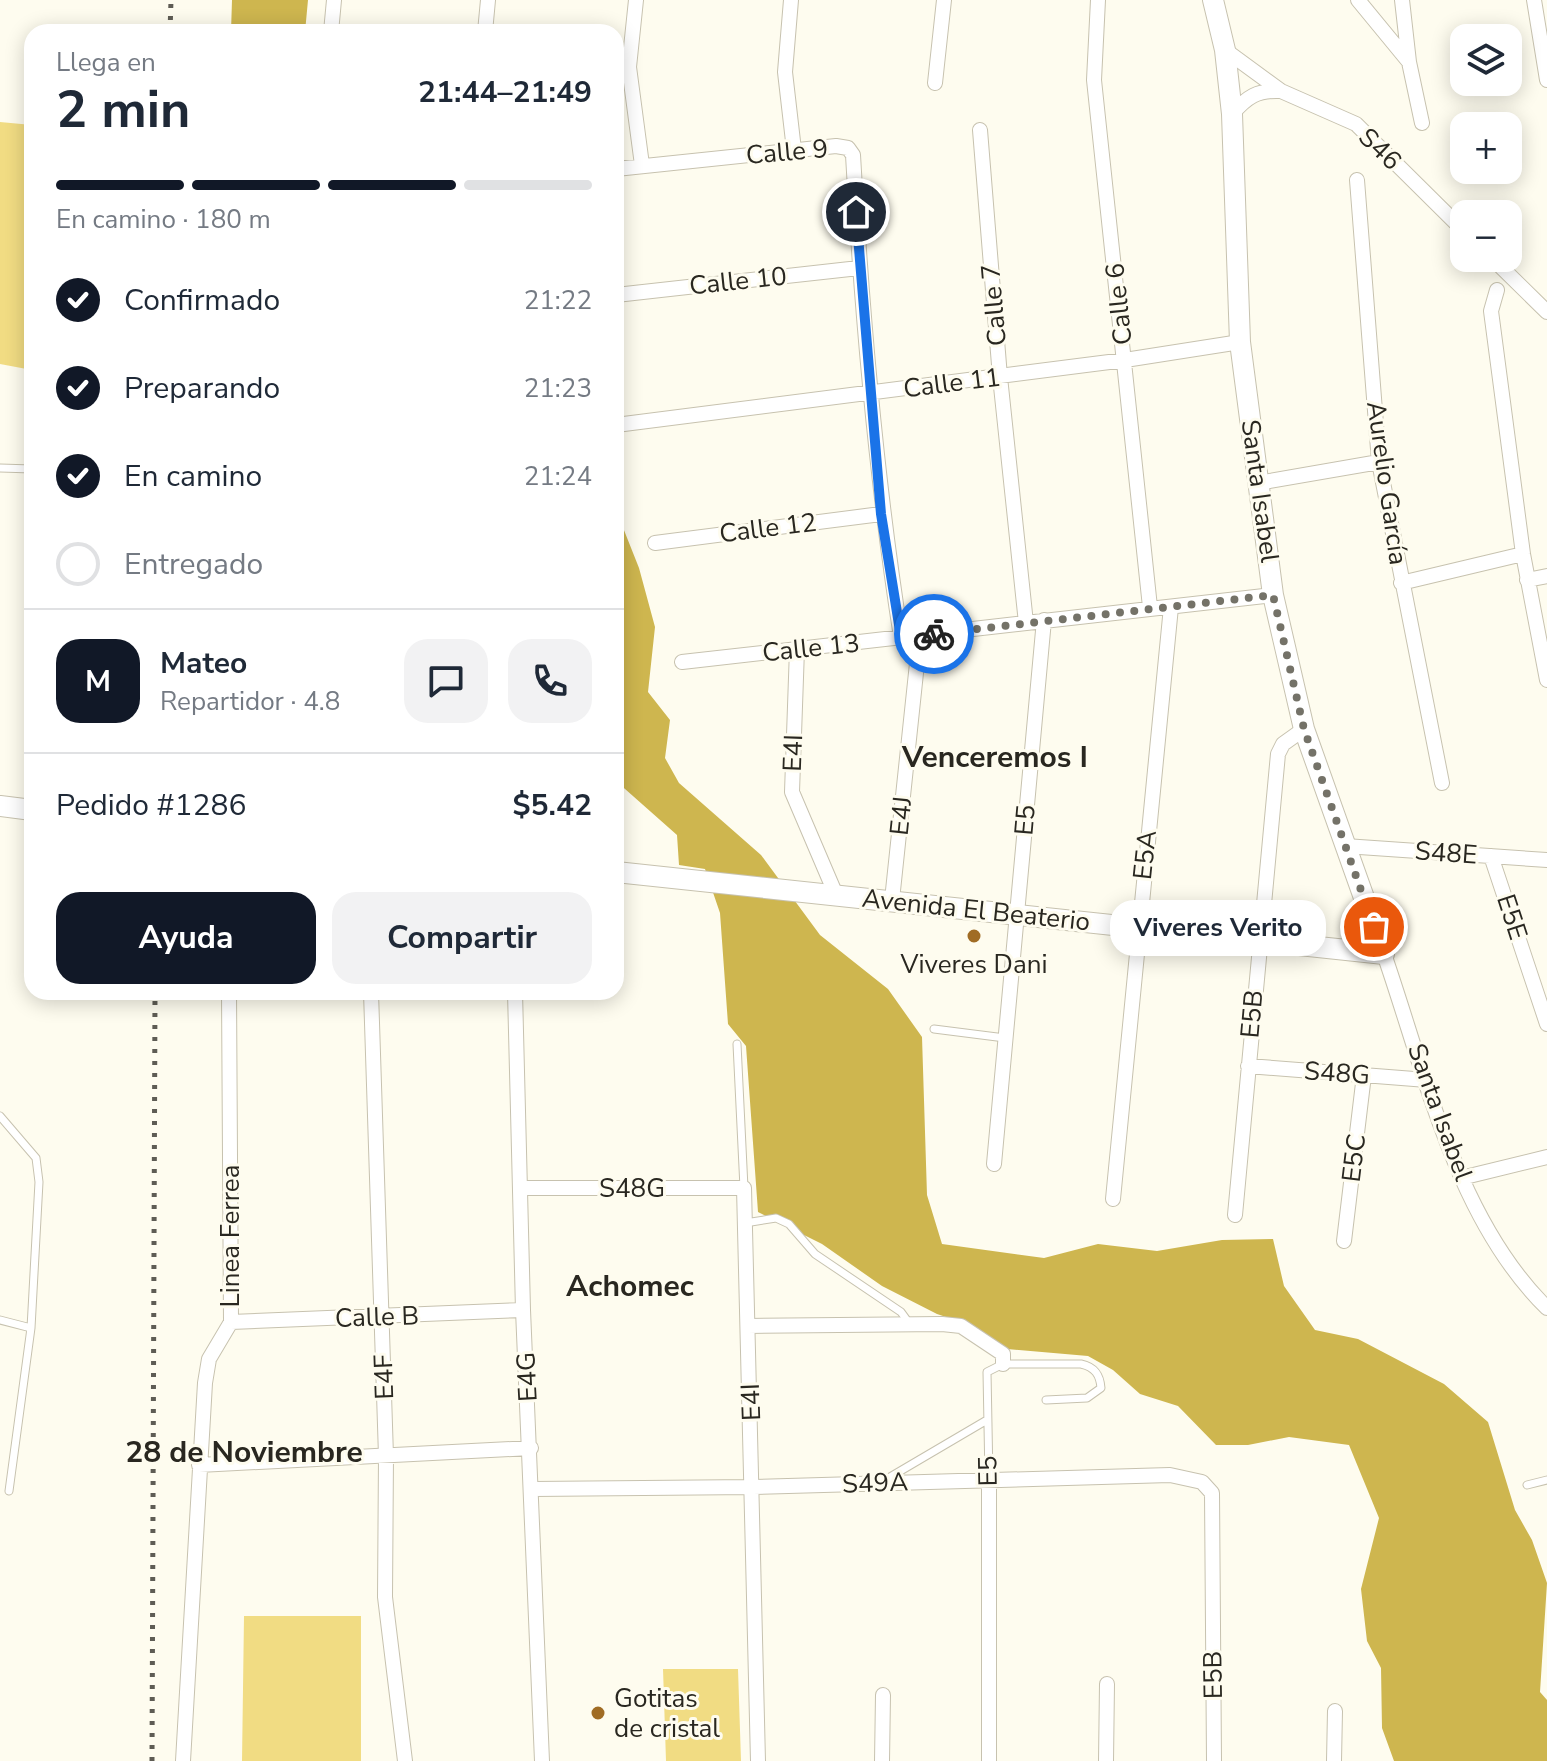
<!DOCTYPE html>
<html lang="es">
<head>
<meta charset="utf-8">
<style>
  :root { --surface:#fff; --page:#f2f2f3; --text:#1f2937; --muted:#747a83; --line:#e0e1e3; --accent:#111827 }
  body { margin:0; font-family:"Nunito Sans",sans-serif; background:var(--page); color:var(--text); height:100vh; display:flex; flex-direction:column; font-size:30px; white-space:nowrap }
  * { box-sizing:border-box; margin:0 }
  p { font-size:26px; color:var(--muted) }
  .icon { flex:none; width:44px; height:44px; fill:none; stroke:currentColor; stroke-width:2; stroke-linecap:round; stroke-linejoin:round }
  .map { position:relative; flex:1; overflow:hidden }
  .sheet { position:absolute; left:24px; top:24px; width:600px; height:976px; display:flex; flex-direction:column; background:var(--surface); border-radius:24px; box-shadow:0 4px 20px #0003 }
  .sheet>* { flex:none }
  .fabs { position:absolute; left:1450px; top:24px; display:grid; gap:16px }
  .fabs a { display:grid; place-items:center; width:72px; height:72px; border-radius:16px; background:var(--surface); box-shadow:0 4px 20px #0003; font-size:40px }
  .pin { position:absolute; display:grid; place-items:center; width:68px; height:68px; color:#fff; margin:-34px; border:4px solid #fff; border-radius:50%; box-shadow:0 2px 8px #0007 }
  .courier { position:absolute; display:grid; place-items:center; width:80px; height:80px; margin:-40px; border:6px solid #1a73e8; border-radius:50%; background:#fff; color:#222; box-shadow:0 2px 10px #0007 }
  .bubble { position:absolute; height:56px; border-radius:24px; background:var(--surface); box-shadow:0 4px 20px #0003; font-size:26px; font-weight:700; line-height:56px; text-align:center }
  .headline em { font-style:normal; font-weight:700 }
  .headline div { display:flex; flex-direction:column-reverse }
  .headline { display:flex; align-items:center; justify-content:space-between; height:136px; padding:0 32px }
  h1 { font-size:52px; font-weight:700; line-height:60px }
  .bar { display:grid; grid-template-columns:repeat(4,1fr); gap:12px 8px; align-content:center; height:96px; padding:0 32px }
  .bar i { height:10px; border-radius:6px; background:var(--line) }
  .bar .active { background:var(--accent) }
  .bar p { grid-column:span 4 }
  .line { display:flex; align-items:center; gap:20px; padding:0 32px; border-top:2px solid var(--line) }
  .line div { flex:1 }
  .round { display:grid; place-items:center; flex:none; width:84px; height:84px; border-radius:24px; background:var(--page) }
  ol { padding:0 32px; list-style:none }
  li { display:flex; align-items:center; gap:24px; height:88px }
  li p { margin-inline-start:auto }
  li .icon { padding:8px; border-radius:50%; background:var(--accent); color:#fff; stroke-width:4 }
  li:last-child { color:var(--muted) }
  li i { width:44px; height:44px; border:4px solid var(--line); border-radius:50% }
  .action { display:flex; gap:16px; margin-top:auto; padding:16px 32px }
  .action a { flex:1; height:92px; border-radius:24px; background:var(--accent); color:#fff; font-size:32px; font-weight:700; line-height:92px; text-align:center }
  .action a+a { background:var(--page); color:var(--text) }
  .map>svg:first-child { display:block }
  .green { fill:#f1dc83 }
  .forest { fill:#ceb64f }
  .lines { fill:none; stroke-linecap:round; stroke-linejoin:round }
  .lane-casing { stroke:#c7c2af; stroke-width:9 }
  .street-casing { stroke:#c7c2af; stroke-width:16 }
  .secondary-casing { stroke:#c7c2af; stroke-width:22 }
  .lane { stroke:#fff; stroke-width:7 }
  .street { stroke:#fff; stroke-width:14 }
  .secondary { stroke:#fff; stroke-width:20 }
  .rail { stroke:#5e5c54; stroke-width:5; stroke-dasharray:4 8; stroke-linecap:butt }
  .done { stroke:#747268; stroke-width:8; stroke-dasharray:0 14.4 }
  .route { stroke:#1a73e8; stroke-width:10 }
  .poi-dot { fill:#a06c24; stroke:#fefcef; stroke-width:3 }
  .labels { text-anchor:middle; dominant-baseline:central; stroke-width:6; stroke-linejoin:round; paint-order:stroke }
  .street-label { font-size:26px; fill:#292720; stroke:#fefcef }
  .poi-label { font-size:26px; fill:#292720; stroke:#fefcef }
  .quarter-label { font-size:30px; font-weight:bold; fill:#292720; stroke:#fefcef }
</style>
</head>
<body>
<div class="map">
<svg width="1547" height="1761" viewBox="0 0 1547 1761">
  <rect width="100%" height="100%" fill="#fefcef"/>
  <!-- green -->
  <path class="green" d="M0,122L32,125V370L0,364Z
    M244,1616H361V1761H242Z
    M663,1669H738L741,1761H666Z"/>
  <!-- forest -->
  <path class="forest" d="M232,0H308L305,32H231Z
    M616,510L639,568L655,627L648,692L670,720L665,758L679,783L761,855L820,935L888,989L922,1037L927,1195L942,1244L1044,1258L1098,1244L1157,1251L1222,1240L1273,1239L1284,1286L1315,1330L1358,1339L1444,1384L1488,1422L1515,1510L1532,1540L1547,1583L1540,1692L1547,1700V1761H1394L1382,1728L1381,1668L1367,1641L1361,1589L1379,1518L1349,1445L1289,1437L1248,1445H1216L1178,1406L1140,1394L1113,1370L1088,1356L1007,1349L976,1327L937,1314L882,1286L822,1244L758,1212L746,1046L728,1024L720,913L705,869L679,865L677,835L616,781Z"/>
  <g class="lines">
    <!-- lane casing -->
    <g class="lane-casing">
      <path id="lane" d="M0,468L32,469
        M934,1029L1005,1038
        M737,1044L744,1188
        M0,1116L36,1158L39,1182L31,1328
        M745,1223L776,1218L789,1224L815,1254L901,1312L909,1323
        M0,1320L31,1328L9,1491
        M989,1479L987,1372L1003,1364H1081C1095,1367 1100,1375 1101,1388L1087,1398L1046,1400
        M885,1480L987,1420
        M1527,1485L1547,1480"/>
    </g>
    <!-- street casing -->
    <g class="street-casing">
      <path id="street" d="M636,0L629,67L642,165
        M791,0L785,72L794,150
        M1098,0L1094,80L1150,607
        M1358,0L1409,62L1422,123
        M1402,0L1409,62
        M1534,0L1547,80
        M331,32L334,0
        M485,32L488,0
        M1225,50L1281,91L1356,124L1464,231
        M935,83L944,0
        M1232,114C1247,97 1257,90 1280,91
        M980,130L1000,377L1026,623
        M616,169L836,146L848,148L853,155C862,317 876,478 901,637
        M1357,180L1379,462L1442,783
        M1492,258L1547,312
        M1497,290L1491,311L1523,554L1547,680
        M616,295L859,268
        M616,425L1125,360L1240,342
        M1258,483L1379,462
        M655,543L881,514
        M1527,580L1547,576
        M1401,583L1523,554
        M797,649L792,792L836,895
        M682,662L1273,595
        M1345,846L1547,860
        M1491,856L1547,1024
        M892,900L920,635
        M1384,954C1425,1072 1456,1219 1547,1308
        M371,992L386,1456L385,1597L405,1761
        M515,992L523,1310L542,1761
        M1248,1066L1427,1080
        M994,1164L1044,620
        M1461,1178L1547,1157
        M521,1188H744L758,1761
        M1113,1199L1171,607
        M1235,1215L1278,754L1283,744L1304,729
        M1344,1241L1364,1075
        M231,1322L523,1310
        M748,1326L942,1324L961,1326L1003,1354V1364
        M199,1465L531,1448
        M533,1489L753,1487L1170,1475L1202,1482L1212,1493L1214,1761
        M183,1761L205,1383L209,1359L231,1322L229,992
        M882,1761L883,1695
        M989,1761V1479
        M1106,1761L1107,1684
        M1334,1761L1335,1711"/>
    </g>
    <!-- secondary casing -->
    <g class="secondary-casing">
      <path id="secondary" d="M0,806L32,810
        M616,872L1384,954L1304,729L1273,595L1240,342L1232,114L1225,50L1213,0"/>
    </g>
    <!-- lane -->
    <use href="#lane" class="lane"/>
    <!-- street -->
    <use href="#street" class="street"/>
    <!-- secondary -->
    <use href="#secondary" class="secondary"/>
    <!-- rail -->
    <path class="rail" d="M170,32L171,0
      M152,1761L155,992"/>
  </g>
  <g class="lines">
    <!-- done -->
    <path class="done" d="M934,634L1273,595L1304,729L1374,927"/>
    <!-- route -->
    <path class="route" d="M856,212L881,514L901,637L934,634"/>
  </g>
  <!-- markers -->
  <g class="poi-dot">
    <circle cx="974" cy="936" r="8"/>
    <circle cx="598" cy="1713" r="8"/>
  </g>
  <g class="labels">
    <!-- street labels -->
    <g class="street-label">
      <text transform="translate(1380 149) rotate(44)">S46</text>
      <text transform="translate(787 152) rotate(-5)">Calle 9</text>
      <text transform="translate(738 281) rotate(-6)">Calle 10</text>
      <text transform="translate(1119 304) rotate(-96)">Calle 6</text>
      <text transform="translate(994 305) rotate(-95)">Calle 7</text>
      <text transform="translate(952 383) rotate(-7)">Calle 11</text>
      <text transform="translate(1387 483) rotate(82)">Aurelio García</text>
      <text transform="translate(1260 491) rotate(82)">Santa Isabel</text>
      <text transform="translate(768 528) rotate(-7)">Calle 12</text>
      <text transform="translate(811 648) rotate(-6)">Calle 13</text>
      <text transform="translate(793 753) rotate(-88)">E4I</text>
      <text transform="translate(901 816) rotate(-84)">E4J</text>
      <text transform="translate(1025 820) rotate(-85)">E5</text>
      <text transform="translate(1446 853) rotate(4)">S48E</text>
      <text transform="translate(1145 855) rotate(-84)">E5A</text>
      <text transform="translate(976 910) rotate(6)">Avenida El Beaterio</text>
      <text transform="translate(1512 917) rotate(72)">E5E</text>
      <text transform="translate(1252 1014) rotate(-85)">E5B</text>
      <text transform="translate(1337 1073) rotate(4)">S48G</text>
      <text transform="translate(1440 1112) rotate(70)">Santa Isabel</text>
      <text transform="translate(1354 1158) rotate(-83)">E5C</text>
      <text x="632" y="1188">S48G</text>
      <text transform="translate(230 1236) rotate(-90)">Linea Ferrea</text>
      <text transform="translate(377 1317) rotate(-2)">Calle B</text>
      <text transform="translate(384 1377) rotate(-92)">E4F</text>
      <text transform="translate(527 1377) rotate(-93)">E4G</text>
      <text transform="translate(751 1402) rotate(-92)">E4I</text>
      <text transform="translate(988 1471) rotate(-91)">E5</text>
      <text transform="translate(875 1483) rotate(-2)">S49A</text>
      <text transform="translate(1213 1675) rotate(-91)">E5B</text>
    </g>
    <!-- poi labels -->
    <g class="poi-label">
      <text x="974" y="964">Viveres Dani</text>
      <text x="614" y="1698" text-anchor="start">Gotitas<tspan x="614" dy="30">de cristal</tspan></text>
    </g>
    <!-- quarter labels -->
    <g class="quarter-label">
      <text x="995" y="757">Venceremos I</text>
      <text x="630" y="1286">Achomec</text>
      <text x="244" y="1452">28 de Noviembre</text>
    </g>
  </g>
</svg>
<div class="fabs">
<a><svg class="icon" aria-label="layers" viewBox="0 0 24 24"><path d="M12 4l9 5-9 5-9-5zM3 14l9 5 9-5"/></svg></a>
<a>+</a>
<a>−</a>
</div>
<div class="pin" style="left:1374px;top:927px;background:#ea580c"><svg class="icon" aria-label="bag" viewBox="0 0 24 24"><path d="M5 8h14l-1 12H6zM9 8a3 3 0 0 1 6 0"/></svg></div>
<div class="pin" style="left:856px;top:212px;background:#1f2937"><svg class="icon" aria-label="home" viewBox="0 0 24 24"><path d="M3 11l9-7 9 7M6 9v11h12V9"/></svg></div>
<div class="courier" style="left:934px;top:634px"><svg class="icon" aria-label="bike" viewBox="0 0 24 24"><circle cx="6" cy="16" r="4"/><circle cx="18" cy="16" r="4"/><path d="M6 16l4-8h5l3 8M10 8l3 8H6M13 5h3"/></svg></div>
<div class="bubble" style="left:1110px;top:900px;width:216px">Viveres Verito</div>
<section class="sheet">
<div class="headline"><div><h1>2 min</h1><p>Llega en</p></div><em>21:44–21:49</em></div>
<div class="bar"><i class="active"></i><i class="active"></i><i class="active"></i><i></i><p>En camino · 180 m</p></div>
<ol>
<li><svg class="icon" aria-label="check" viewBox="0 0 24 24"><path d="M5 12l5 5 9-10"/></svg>Confirmado<p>21:22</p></li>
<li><svg class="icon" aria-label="check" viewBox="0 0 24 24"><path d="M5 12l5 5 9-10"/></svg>Preparando<p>21:23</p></li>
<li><svg class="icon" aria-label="check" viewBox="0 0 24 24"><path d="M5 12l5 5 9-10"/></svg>En camino<p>21:24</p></li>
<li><i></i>Entregado</li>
</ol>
<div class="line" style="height:144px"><b class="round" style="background:var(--accent);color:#fff">M</b><div><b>Mateo</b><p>Repartidor · 4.8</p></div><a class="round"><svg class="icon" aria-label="chat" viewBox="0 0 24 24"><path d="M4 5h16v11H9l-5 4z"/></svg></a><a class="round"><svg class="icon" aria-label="phone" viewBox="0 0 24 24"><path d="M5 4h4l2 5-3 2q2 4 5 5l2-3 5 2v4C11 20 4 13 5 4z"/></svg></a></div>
<div class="line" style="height:104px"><div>Pedido #1286</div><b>$5.42</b></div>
<div class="action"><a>Ayuda</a><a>Compartir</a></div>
</section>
</div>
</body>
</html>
